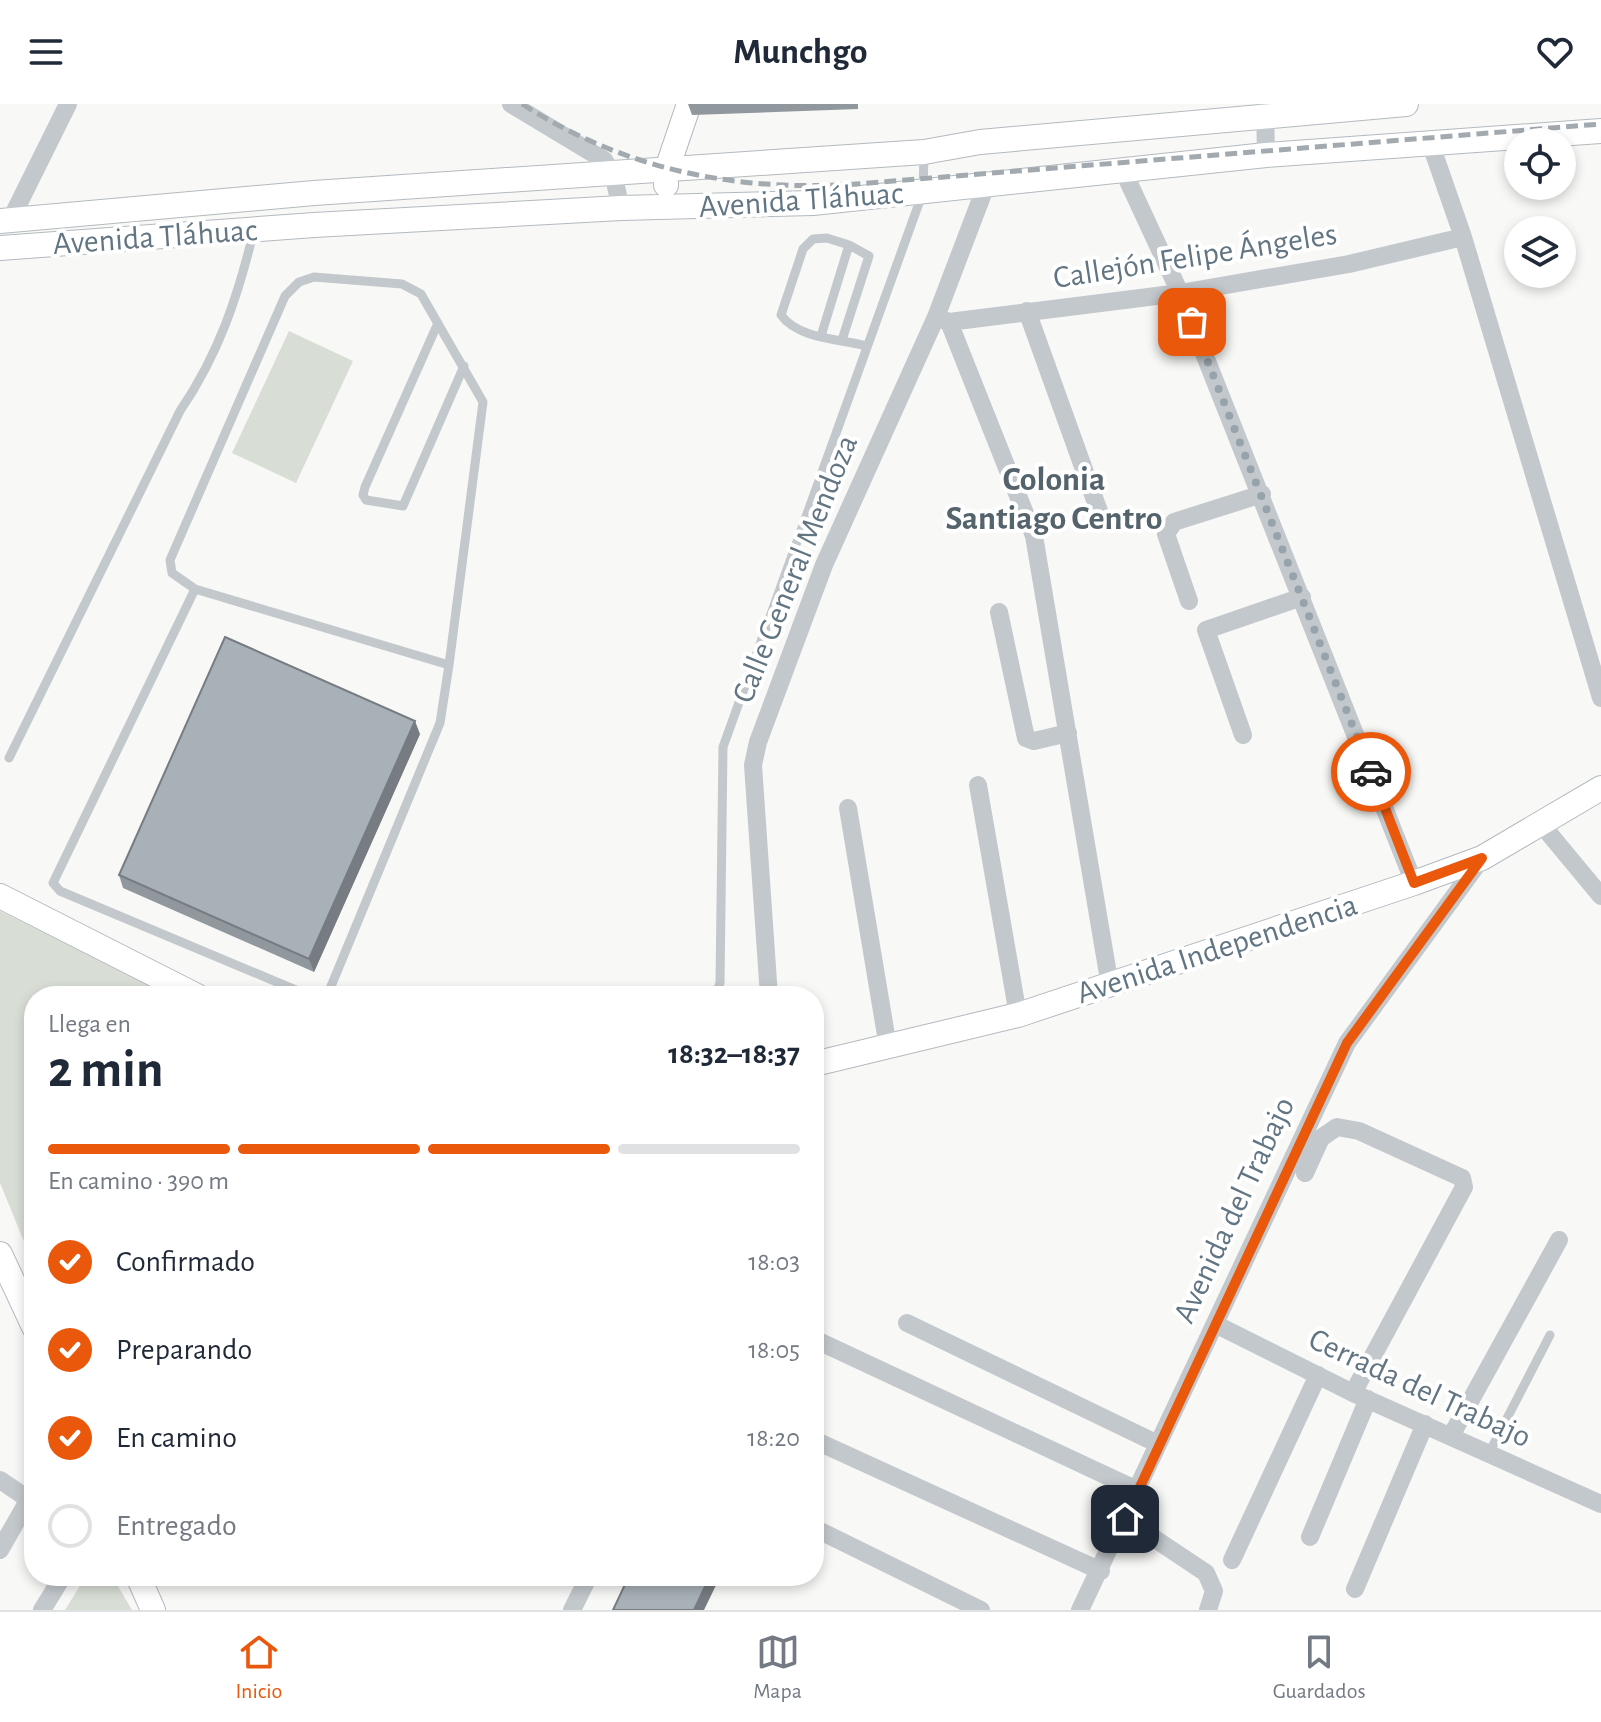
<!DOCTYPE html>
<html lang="es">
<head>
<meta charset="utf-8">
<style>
  :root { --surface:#fff; --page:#f2f2f3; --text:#1f2937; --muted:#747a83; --line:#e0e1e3; --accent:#ea580c }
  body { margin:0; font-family:"Alegreya Sans",sans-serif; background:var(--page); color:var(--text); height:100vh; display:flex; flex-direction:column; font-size:30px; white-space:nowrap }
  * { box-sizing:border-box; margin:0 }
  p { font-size:26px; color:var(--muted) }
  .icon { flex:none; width:44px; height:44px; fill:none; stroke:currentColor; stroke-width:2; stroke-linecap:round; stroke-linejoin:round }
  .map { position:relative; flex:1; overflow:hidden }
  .side { position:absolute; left:24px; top:882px; width:800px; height:600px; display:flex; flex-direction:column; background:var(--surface); border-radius:32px; box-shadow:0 4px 12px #0003 }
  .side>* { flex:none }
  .controls { position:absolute; left:1504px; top:24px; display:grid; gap:16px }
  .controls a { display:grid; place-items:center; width:72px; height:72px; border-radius:50%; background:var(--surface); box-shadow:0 4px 12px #0003; font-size:40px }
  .pin { position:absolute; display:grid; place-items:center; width:68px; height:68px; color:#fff; margin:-34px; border-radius:16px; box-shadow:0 4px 12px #0006 }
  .courier { position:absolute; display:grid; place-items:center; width:80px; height:80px; margin:-40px; border:6px solid #ea580c; border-radius:50%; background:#fff; color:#222; box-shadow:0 2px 10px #0007 }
  .head em { font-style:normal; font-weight:700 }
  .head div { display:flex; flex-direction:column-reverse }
  .head { display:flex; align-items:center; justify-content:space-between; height:136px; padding:0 24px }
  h1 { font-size:52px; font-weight:700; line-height:60px }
  .bar { display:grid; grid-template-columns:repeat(4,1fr); gap:12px 8px; align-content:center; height:96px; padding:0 24px }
  .bar i { height:10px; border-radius:6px; background:var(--line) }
  .bar .selected { background:var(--accent) }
  .bar p { grid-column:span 4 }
  ol { padding:0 24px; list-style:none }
  li { display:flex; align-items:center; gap:24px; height:88px }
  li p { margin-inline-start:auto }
  li .icon { padding:8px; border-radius:50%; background:var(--accent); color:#fff; stroke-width:4 }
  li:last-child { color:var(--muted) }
  li i { width:44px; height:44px; border:4px solid var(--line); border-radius:50% }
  header { display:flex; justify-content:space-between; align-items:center; height:104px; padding:0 24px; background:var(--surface); font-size:36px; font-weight:700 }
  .tab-bar { display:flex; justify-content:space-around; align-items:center; height:112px; border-top:2px solid var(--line); background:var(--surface); font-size:22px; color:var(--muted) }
  .tab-bar a { display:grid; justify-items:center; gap:4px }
  .tab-bar .selected { color:var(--accent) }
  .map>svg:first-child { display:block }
  .green { fill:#d8ded5 }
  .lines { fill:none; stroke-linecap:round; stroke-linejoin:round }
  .secondary-casing { stroke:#b3babf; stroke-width:26 }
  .lane { stroke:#c3c8cc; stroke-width:9 }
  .street { stroke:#c3c8cc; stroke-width:18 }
  .secondary { stroke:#fff; stroke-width:24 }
  .rail { stroke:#a2aab0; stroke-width:5; stroke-dasharray:12 6; stroke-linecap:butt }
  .wall { fill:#90989e }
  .shaded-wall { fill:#767c81 }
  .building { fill:#a8b1b8; stroke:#767c81; stroke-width:2 }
  .done { stroke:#96a3ab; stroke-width:8; stroke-dasharray:0 14.4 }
  .route { stroke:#ea580c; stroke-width:10 }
  .labels { text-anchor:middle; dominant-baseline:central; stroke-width:8; stroke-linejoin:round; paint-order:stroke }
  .street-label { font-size:32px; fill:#627582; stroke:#fff }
  .neighbourhood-label { font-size:34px; font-weight:bold; fill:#55636c; stroke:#fff }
</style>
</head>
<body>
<header><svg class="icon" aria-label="menu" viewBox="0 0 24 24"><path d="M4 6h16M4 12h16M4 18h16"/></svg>Munchgo<svg class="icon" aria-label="heart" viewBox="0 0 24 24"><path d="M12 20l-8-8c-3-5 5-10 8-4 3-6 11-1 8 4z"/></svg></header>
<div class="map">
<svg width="1601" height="1506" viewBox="0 0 1601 1506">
  <rect width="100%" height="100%" fill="#f8f8f6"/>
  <!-- green -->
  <path class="green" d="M289,227L353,257L296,379L232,349Z
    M0,807L173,892H34V1162L0,1079Z
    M86,1472H112L132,1506H65Z"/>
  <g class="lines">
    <!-- secondary casing -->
    <g class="secondary-casing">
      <path id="secondary" d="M666,81V68L689,0
        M0,117L314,89L924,48L980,38L1406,0
        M0,144L314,121L621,104L813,99L1266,51L1601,27
        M0,792L197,892
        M814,960L1018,911L1414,779L1482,754L1601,684
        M0,1150L34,1223
        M138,1472L153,1506"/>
    </g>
    <!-- lane -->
    <path class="lane" d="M314,173L402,180L421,190L483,298L449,561L195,485L172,469L170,456L285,192L299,178Z
      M438,219L365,383L363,391L366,396L403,402L464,262
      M821,232L849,141L827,134L813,135L803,145L781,211C798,235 841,235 867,242
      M842,236L869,152L849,141
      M195,485L53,779L60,787L310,892
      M9,654L180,307C219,250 238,192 254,126
      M327,892L440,619L449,561
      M715,892L720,879L723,643L923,88L924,51
      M1488,1351L1550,1231"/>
    <!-- street -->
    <path class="street" d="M511,0L604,56L613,70L621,104
      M1265,0L1266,51
      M1431,41L1463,133L1601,594
      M1122,64L1180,189L1414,779
      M10,117L68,0
      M1027,207L1100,410
      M938,214L949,218L1180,189L1349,160L1463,133
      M949,218L1034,432L1110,882
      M1189,497L1166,430L1174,418L1262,390
      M999,508L1026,634L1034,637L1068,629
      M1243,631L1206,526L1302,493
      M978,681L1018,911
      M848,704L888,943
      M1542,721L1601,792
      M769,892L753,661L758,638L824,461L936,213L987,79
      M1305,1069L1321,1034L1337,1023L1359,1027L1462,1074L1464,1083L1353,1289
      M907,1219L1158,1340
      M1215,1220L1353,1289L1601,1400
      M814,1235L1137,1386
      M1451,1332L1559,1136
      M814,1336L1101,1467
      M0,1376L34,1399
      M1125,1415L1206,1469L1214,1487L1208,1506
      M814,1424L981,1506
      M1310,1433L1368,1295
      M0,1446L29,1395
      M1232,1456L1318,1271
      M1355,1485L1425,1320
      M42,1506L63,1472
      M572,1506L589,1472
      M1080,1506L1347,939L1482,754"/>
    <!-- secondary -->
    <use href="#secondary" class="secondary"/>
    <!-- rail -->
    <path class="rail" d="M522,0C625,66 736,88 856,80L1601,20"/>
  </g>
  <!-- wall -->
  <path class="wall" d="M688,0H858V5L692,11Z
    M420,630L314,868L123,784L119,771Z"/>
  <!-- shaded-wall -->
  <path class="shaded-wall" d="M415,617L420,630L314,868L309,855Z
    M710,1472L720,1473L704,1506H694Z"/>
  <!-- building -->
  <path class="building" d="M225,533L415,617L309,855L119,771Z
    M629,1472H710L694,1506H613Z"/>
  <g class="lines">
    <!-- done -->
    <path class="done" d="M1192,218L1371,668"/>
    <!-- route -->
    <path class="route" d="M1125,1415L1347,939L1482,754L1414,779L1371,668"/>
  </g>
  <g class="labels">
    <!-- street labels -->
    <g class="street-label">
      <text transform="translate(801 96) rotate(-4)">Avenida Tláhuac</text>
      <text transform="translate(155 133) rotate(-4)">Avenida Tláhuac</text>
      <text transform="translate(1195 152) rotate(-9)">Callejón Felipe Ángeles</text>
      <text transform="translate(795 465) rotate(-68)">Calle General Mendoza</text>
      <text transform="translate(1217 845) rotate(-18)">Avenida Independencia</text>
      <text transform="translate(1234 1106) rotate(-65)">Avenida del Trabajo</text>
      <text transform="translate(1420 1284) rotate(25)">Cerrada del Trabajo</text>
    </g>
    <!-- neighbourhood labels -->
    <g class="neighbourhood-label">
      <text x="1054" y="376">Colonia<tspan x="1054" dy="39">Santiago Centro</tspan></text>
    </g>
  </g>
</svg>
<div class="controls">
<a><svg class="icon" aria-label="locate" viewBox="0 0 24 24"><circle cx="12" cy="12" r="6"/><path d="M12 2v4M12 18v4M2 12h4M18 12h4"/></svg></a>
<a><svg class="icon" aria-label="layers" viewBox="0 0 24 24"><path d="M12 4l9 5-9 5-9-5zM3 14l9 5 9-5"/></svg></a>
</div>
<div class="pin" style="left:1192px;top:218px;background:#ea580c"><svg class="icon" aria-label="bag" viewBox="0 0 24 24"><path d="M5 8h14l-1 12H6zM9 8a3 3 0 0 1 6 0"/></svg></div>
<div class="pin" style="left:1125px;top:1415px;background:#1f2937"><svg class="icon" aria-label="home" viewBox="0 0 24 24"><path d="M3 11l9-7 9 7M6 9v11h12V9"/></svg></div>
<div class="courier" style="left:1371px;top:668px"><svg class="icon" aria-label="car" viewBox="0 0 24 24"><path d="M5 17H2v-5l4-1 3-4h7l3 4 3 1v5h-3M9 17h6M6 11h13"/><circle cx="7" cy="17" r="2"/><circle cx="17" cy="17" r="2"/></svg></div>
<section class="side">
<div class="head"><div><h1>2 min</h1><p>Llega en</p></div><em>18:32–18:37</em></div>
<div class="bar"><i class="selected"></i><i class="selected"></i><i class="selected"></i><i></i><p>En camino · 390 m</p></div>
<ol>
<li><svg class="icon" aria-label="check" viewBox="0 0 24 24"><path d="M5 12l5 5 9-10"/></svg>Confirmado<p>18:03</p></li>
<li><svg class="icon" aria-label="check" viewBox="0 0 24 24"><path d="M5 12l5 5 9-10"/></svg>Preparando<p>18:05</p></li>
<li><svg class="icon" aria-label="check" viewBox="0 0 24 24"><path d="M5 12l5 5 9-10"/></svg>En camino<p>18:20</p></li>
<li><i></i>Entregado</li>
</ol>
</section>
</div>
<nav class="tab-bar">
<a class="selected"><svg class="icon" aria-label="home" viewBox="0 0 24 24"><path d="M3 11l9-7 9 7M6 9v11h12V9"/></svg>Inicio</a>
<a><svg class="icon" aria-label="map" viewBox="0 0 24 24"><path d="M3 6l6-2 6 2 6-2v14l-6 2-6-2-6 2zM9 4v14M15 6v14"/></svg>Mapa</a>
<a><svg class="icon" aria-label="saved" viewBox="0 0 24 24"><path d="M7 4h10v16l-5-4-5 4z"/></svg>Guardados</a>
</nav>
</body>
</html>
